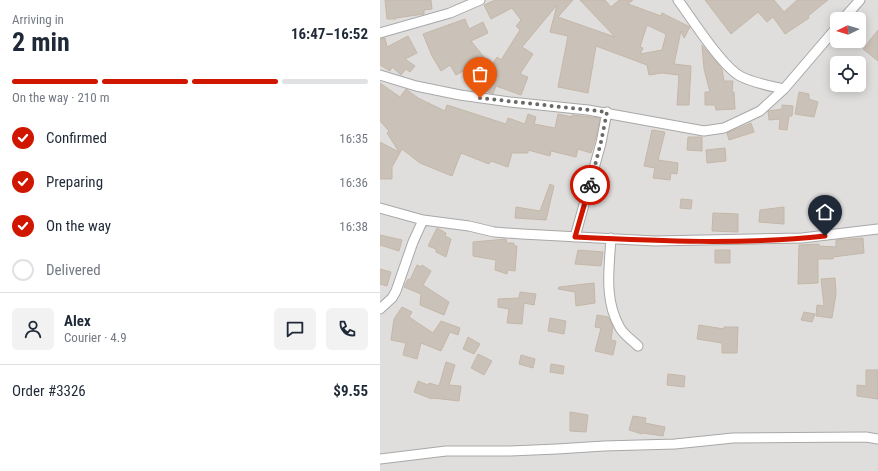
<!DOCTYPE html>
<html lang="en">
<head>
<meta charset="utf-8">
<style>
  :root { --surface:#fff; --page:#f2f2f3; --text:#1f2937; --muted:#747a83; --line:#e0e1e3; --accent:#d11600 }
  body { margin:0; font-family:"Roboto Condensed",sans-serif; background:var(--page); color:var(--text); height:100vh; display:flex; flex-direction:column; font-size:15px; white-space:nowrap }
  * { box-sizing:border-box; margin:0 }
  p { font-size:13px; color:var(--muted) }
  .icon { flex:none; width:22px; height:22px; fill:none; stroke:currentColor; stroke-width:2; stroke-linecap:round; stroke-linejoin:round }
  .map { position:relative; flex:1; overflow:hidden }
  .side { display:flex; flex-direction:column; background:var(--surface); width:380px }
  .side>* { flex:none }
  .needle { width:26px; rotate:265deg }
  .fabs { position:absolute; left:450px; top:12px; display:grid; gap:8px }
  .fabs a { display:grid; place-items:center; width:36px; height:36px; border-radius:6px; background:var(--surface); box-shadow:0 2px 10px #0003; font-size:20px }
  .pin { position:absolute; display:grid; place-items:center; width:34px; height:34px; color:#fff; margin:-41px -17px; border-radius:50% 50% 50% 0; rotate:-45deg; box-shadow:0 0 4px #0007 }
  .pin .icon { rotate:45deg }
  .courier { position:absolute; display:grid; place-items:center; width:40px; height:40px; margin:-20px; border:3px solid #d11600; border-radius:50%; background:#fff; color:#222; box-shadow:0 1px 5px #0007 }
  .summary em { font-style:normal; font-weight:700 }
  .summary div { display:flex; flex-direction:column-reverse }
  .summary { display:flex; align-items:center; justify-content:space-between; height:68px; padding:0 12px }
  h1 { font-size:26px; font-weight:700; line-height:30px }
  .bar { display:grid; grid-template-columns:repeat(4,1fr); gap:6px 4px; align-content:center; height:48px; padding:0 12px }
  .bar i { height:5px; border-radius:3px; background:var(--line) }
  .bar .on { background:var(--accent) }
  .bar p { grid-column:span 4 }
  .line { display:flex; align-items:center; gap:10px; padding:0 12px; border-top:1px solid var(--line) }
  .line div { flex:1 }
  .round { display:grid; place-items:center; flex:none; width:42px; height:42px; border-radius:6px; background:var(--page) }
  ol { padding:0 12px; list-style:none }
  li { display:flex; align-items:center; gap:12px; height:44px }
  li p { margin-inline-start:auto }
  li .icon { padding:4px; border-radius:50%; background:var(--accent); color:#fff; stroke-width:4 }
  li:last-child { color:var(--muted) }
  li i { width:22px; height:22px; border:2px solid var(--line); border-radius:50% }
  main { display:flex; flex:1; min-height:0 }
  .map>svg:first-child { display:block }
  .residential { fill:#dfdedd; fill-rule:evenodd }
  .building { fill:#cac2b9; stroke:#c5b7a7; fill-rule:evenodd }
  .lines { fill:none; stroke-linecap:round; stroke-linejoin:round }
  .street-casing { stroke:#a8a8a8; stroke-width:11 }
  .street { stroke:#fff; stroke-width:9 }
  .done { stroke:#6a6966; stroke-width:4; stroke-dasharray:0 7.2 }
  .route { stroke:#d11600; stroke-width:5 }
</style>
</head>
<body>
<main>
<section class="side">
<div class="summary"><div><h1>2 min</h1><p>Arriving in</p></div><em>16:47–16:52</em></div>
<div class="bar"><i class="on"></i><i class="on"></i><i class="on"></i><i></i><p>On the way · 210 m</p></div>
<ol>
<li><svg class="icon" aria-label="check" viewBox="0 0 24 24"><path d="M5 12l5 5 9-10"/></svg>Confirmed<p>16:35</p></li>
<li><svg class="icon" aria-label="check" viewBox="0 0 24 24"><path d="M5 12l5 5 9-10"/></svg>Preparing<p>16:36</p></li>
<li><svg class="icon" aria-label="check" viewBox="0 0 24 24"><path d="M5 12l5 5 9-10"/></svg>On the way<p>16:38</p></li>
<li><i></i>Delivered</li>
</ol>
<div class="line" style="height:72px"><a class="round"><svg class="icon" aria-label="person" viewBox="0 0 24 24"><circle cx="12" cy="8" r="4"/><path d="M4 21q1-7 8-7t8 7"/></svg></a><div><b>Alex</b><p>Courier · 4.9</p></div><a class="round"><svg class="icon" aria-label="chat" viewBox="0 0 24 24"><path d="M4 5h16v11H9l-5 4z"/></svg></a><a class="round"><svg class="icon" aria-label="phone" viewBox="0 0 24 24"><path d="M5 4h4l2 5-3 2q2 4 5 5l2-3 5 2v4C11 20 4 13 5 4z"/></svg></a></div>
<div class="line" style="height:52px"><div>Order #3326</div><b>$9.55</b></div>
</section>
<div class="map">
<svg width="498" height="471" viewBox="0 0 498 471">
  <rect width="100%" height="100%" fill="#f2efe6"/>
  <!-- residential -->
  <path class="residential" d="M0,0H498V471H0ZM457,19H479V41H457ZM457,63H479V85H457Z"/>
  <!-- building -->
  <path class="building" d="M5,0H51L52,9L44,10V14L16,18V19H7Z
    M115,0H193L178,17L235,37L200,0H225L231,7L239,0H253L248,4L281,16L282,13L310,27L304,38L301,31L294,64L311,66L309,105H297L299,75L282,73L269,75L267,65L216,46L208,93L178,87L188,36L170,32L177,5L142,47L153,54L140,74L148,77L141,95L116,86L113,94L98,88L108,61L112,65L117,57L121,60L140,30L136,26L141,20L132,8L111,19L104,5ZM267,25L286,34L282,50L260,54L263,48L260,47Z
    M325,0H394L404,12L417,0H448L428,16L429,18L405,34L393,17L387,22L378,12L351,34Z
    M85,19L89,29L103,22L108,33L91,41L104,57L94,68L92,66L76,75L70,65L61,71L52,56L43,34Z
    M498,30V61L483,49Z
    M28,36L37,53L25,59L35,66L30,72L26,69L21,75L12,67L10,71L0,65V39L5,38L7,47Z
    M322,45L342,69L344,81H353L352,92H354L355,109L336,110L335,105H325V92H330L324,69Z
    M0,83L20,97L26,89L38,98L65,111L67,105L126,124L128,118L145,124L148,114L156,117L154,124L175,128L178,114L192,117V115L220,118L216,137L211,153L198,149L196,157L171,151L170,156L148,150V153H132L128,167L111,161L109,164L81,153L72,176L40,163L22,149L12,167V179H0V142L19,152L7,133L9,131L0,121Z
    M419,92L429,94V99L438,102L434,117L415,114Z
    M402,105L413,106L412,116H409L407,130L399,129L400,119L389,120L388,111L402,109Z
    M371,123L374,132L349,140L347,133Z
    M272,130L285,132L278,160L298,163L297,174L291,173L290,180L273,178L275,168L264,166Z
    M308,137H322V151L307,150Z
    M345,148L346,161L327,163L326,150Z
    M170,184L174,186L166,220L135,218L136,207L160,211Z
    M301,199L312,200L311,209L300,208Z
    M404,207V224L379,222L380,210Z
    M333,213L358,214V232L332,231Z
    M57,228L66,233L65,236L71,239L66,257L56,252V249L48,246Z
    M0,235L22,240L19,251L0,245Z
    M483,238L484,253L453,257V259H438V283L418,284L419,245L439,244V246L456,247V240Z
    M126,239L127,243H134V246H137L135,271L128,270L127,274L115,270L116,260L93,256V242Z
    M198,250L223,252L221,266L195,264Z
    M335,250H350V263H335Z
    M37,265L41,267L42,265L51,271L43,285L69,302L64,315L40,305L41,294L24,287L28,279L30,280Z
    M0,269L11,272L7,286L0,284Z
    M455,278L456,294L452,318L436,316L437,305L444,306L441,279Z
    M214,283L215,303L196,306L195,292L178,289L179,287Z
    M140,292L156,294L154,305L144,303L142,324L127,323L129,309L118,307V299L139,298Z
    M22,307L32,312L29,317L53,333L61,321L80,328L78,335L70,332L61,351L41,343L37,359L23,355L26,343L11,340L14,319Z
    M424,312L435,314L432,322L421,320Z
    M217,315L228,317L233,326L231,340L236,341L233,355L215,351L221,328L215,327Z
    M170,318L186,321L184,334L168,331Z
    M319,325L344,329V327H358L357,353H342V343L317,339Z
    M88,337L100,344L94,354L83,349Z
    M98,354L112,361L104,375L91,368Z
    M141,355L155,359L153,368L139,364Z
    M66,362L75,365L69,385L81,386L79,401L53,398L52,399L34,392L38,381L48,385L49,383L59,386Z
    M171,364L184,366L183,374L170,372Z
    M486,370H498V399L477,396V385L486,386Z
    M288,374L305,376L304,387L287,385Z
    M190,412L208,415L206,432L190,431Z
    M253,416L266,418L265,423L285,427L283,436L263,433L262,434L249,430Z"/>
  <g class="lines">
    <!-- street casing -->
    <g class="street-casing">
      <path id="street" d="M298,0C312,19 341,65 360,76C373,83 390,86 404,89
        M463,19L480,0
        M0,33L70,13L100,0
        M0,75L36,86L80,95L130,102L208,110L324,131L344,128L380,111L404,89L457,27
        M0,208L43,220L89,226L114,232L142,234L275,241L422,238L498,229
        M195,237L221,143L227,112
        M231,238C229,270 224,300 240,328C244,335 252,340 258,346
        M0,309L12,298L16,291L33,242L43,220
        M0,459L66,451H130L177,449L224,446L295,444L353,438L486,437L498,439"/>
    </g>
    <!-- street -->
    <use href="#street" class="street"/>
  </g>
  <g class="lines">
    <!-- done -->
    <path class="done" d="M100,98L227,112L221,142L210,185"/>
    <!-- route -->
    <path class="route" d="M210,185L195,237C278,241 362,245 445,236"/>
  </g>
</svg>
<div class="fabs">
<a><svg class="needle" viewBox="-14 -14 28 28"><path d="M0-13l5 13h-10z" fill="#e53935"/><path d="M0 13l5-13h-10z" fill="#747a83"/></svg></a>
<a><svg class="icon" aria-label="locate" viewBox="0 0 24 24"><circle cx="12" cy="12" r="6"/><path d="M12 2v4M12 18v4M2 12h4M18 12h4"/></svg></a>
</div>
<div class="pin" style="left:100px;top:98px;background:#ea580c"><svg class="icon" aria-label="bag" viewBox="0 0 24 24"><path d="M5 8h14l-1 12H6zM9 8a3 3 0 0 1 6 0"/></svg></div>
<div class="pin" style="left:445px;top:236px;background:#1f2937"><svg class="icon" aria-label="home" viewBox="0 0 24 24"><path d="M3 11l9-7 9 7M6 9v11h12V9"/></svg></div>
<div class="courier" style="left:210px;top:185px"><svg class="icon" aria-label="bike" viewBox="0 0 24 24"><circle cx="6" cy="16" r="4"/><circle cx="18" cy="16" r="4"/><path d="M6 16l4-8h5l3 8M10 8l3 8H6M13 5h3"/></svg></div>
</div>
</main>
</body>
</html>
